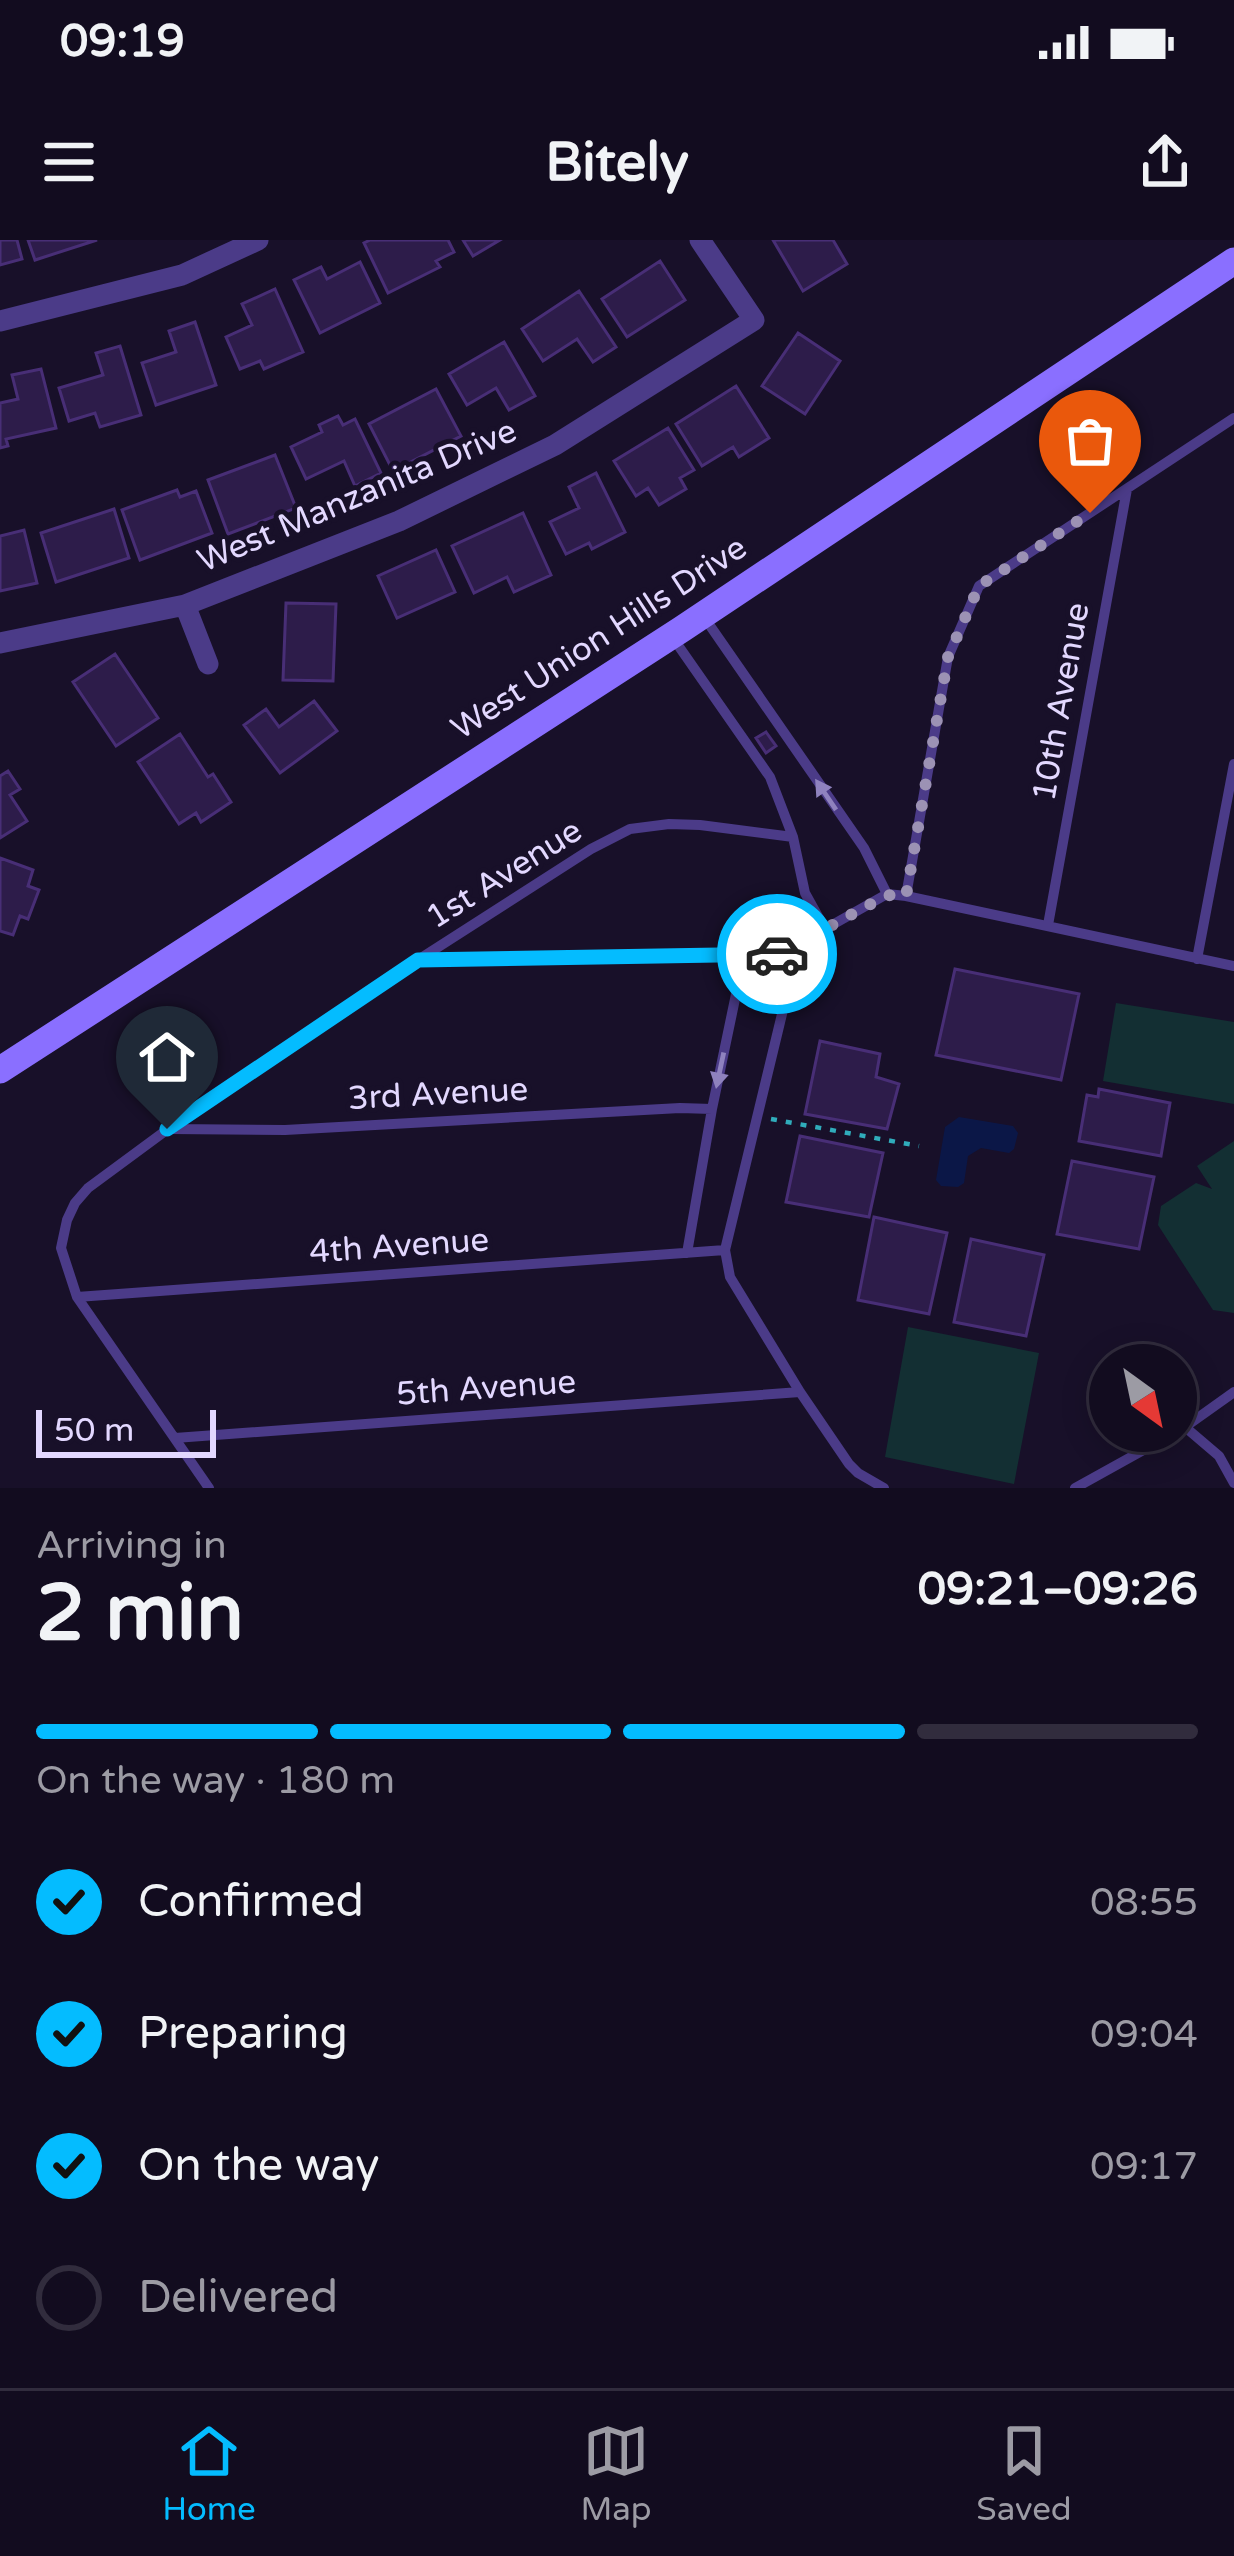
<!DOCTYPE html>
<html lang="en">
<head>
<meta charset="utf-8">
<style>
  :root { --surface:#120c1f; --page:#1f1a2c; --text:#f1f3f6; --muted:#9c9ba4; --line:#312c3d; --accent:#04bcff }
  body { margin:0; font-family:"Varela Round",sans-serif; background:var(--page); color:var(--text); height:100vh; display:flex; flex-direction:column; font-size:45px; white-space:nowrap }
  * { box-sizing:border-box; margin:0 }
  p { font-size:39px; color:var(--muted) }
  .icon { flex:none; width:66px; height:66px; fill:none; stroke:currentColor; stroke-width:2; stroke-linecap:round; stroke-linejoin:round }
  .map { position:relative; height:1248px; overflow:hidden }
  .panel { display:flex; flex-direction:column; background:var(--surface); flex:1 }
  .panel>* { flex:none }
  .needle { width:78px; rotate:147deg }
  .controls { position:absolute; left:1089px; top:1104px; display:grid; gap:24px }
  .controls a { display:grid; place-items:center; width:108px; height:108px; border-radius:50%; background:var(--surface); box-shadow:0 6px 30px #0003,0 0 0 3px var(--line); font-size:60px }
  .scale { position:absolute; left:36px; bottom:30px; width:180px; box-sizing:border-box; padding-left:12px; border:6px solid #e3d8ff; border-top:0; font-size:33px; line-height:42px; white-space:nowrap; color:#e3d8ff; -webkit-text-stroke:9px #181029; paint-order:stroke }
  .pin { position:absolute; display:grid; place-items:center; width:102px; height:102px; color:#fff; margin:-123px -51px; border-radius:50% 50% 50% 0; rotate:-45deg; box-shadow:0 0 12px #0007 }
  .pin .icon { rotate:45deg }
  .courier { position:absolute; display:grid; place-items:center; width:120px; height:120px; margin:-60px; border:9px solid #04bcff; border-radius:50%; background:#fff; color:#222; box-shadow:0 3px 15px #0007 }
  .overview em { font-style:normal; font-weight:700 }
  .overview div { display:flex; flex-direction:column-reverse }
  .overview { display:flex; align-items:center; justify-content:space-between; height:204px; padding:0 36px }
  h1 { font-size:78px; font-weight:700; line-height:90px }
  .bar { display:grid; grid-template-columns:repeat(4,1fr); gap:18px 12px; align-content:center; height:144px; padding:0 36px }
  .bar i { height:15px; border-radius:9px; background:var(--line) }
  .bar .on { background:var(--accent) }
  .bar p { grid-column:span 4 }
  ol { padding:0 36px; list-style:none }
  li { display:flex; align-items:center; gap:36px; height:132px }
  li p { margin-inline-start:auto }
  li .icon { padding:12px; border-radius:50%; background:var(--accent); color:#111; stroke-width:4 }
  li:last-child { color:var(--muted) }
  li i { width:66px; height:66px; border:6px solid var(--line); border-radius:50% }
  .status { display:flex; justify-content:space-between; align-items:center; height:84px; padding:0 60px; background:var(--surface); direction:ltr }
  .status svg { height:33px; fill:currentColor }
  header { display:flex; justify-content:space-between; align-items:center; height:156px; padding:0 36px; background:var(--surface); font-size:54px; font-weight:700 }
  .dock { display:flex; justify-content:space-around; align-items:center; height:168px; border-top:3px solid var(--line); background:var(--surface); font-size:33px; color:var(--muted) }
  .dock a { display:grid; justify-items:center; gap:6px }
  .dock .on { color:var(--accent) }
  .map>svg:first-child { display:block }
  .green { fill:#132f33 }
  .water { fill:#0b1747 }
  .building { fill:#2d1c4a; stroke:#482e76; stroke-width:3 }
  .lines { fill:none; stroke-linecap:round; stroke-linejoin:round }
  .path { stroke:#30acbb; stroke-width:4.5; stroke-dasharray:6 9; stroke-linecap:butt }
  .lane { stroke:#4b3b88; stroke-width:10 }
  .street { stroke:#4b3b88; stroke-width:21 }
  .secondary { stroke:#8a6fff; stroke-width:27 }
  .oneway { fill:#8f82be }
  .done { stroke:#9c92b4; stroke-width:12; stroke-dasharray:0 21.6 }
  .route { stroke:#04bcff; stroke-width:15 }
  .labels { text-anchor:middle; dominant-baseline:central; stroke-width:10; stroke-linejoin:round; paint-order:stroke }
  .street-label { font-size:33px; fill:#e3d8ff; stroke:#181029 }
</style>
</head>
<body>
<div class="status"><b>09:19</b><svg viewBox="0 0 49 12"><path d="M0 12V9h3v3zM5 12V6h3v6zM10 12V3h3v9zM15 12V0h3v12zM26 1h20v11H26zM47 4h2v5h-2z"/></svg></div>
<header><svg class="icon" aria-label="menu" viewBox="0 0 24 24"><path d="M4 6h16M4 12h16M4 18h16"/></svg>Bitely<svg class="icon" aria-label="share" viewBox="0 0 24 24"><path d="M12 15V3M7 8l5-5 5 5M5 13v7h14v-7"/></svg></header>
<div class="map">
<svg width="1234" height="1248" viewBox="0 0 1234 1248">
  <rect width="100%" height="100%" fill="#181029"/>
  <!-- green -->
  <path class="green" d="M1116,763L1234,782V864L1103,841Z
    M1234,901V1073L1213,1070L1158,985L1161,966L1196,943L1212,949L1197,926Z
    M908,1087L1039,1113L1014,1244L885,1217Z"/>
  <!-- water -->
  <path class="water" d="M959,877L1013,886L1018,893L1014,909L1009,913L981,908L968,916L964,943L958,947L941,946L936,940L945,887Z"/>
  <!-- building -->
  <path class="building" d="M0,0H17L22,19L0,25Z
    M28,0H97L35,20Z
    M370,0H448L454,12L436,21L440,27L388,53L364,3Z
    M463,0H500L473,16Z
    M773,0H833L847,24L803,51Z
    M660,21L685,60L627,97L602,59Z
    M360,22L380,63L320,93L294,40L321,27L327,39Z
    M275,49L303,112L264,129L260,121L240,129L226,97L252,85L242,64Z
    M579,51L616,107L593,122L577,99L543,121L522,89Z
    M195,82L216,145L156,165L142,123L176,112L169,91Z
    M798,93L840,121L805,174L762,146Z
    M504,102L535,156L509,170L496,148L467,165L449,134Z
    M120,106L141,175L100,187L95,173L69,181L59,148L103,135L96,113Z
    M41,129L56,188L6,199L8,206L0,208V163L18,159L12,135Z
    M736,146L769,198L739,217L733,207L702,226L676,184Z
    M436,149L461,196L393,231L369,184Z
    M338,176L343,185L355,179L381,233L355,246L344,221L306,239L291,207L322,192L319,185Z
    M668,188L694,230L680,238L686,249L659,265L648,248L636,256L614,221Z
    M275,215L296,268L228,294L208,240Z
    M596,233L625,292L592,309L589,303L566,314L550,282L579,268L569,247Z
    M177,250L180,257L196,251L212,293L140,320L122,270Z
    M114,269L129,318L56,342L41,293Z
    M523,273L551,335L514,352L507,337L474,353L452,306Z
    M24,290L37,343L0,351V296Z
    M436,310L455,352L397,378L378,336Z
    M286,363L336,364L333,441L283,440Z
    M115,414L158,478L116,506L73,442Z
    M314,461L337,491L280,533L244,485L266,469L279,487Z
    M766,492L776,506L766,513L756,498Z
    M180,494L208,537L213,534L231,562L201,582L196,573L179,584L138,522Z
    M8,531L20,549L10,555L27,581L0,598V536Z
    M0,618L33,630L28,646L39,650L28,679L20,676L13,695L0,691Z
    M955,729L1079,754L1061,840L936,815Z
    M820,801L880,814L876,837L899,844L887,889L805,874Z
    M1099,849L1170,863L1161,916L1079,901L1087,855L1098,857Z
    M800,896L883,913L869,977L786,962Z
    M1072,921L1154,937L1139,1009L1057,994Z
    M874,977L947,993L929,1074L858,1060Z
    M971,999L1044,1015L1026,1096L954,1082Z"/>
  <g class="lines">
    <!-- path -->
    <path class="path" d="M771,879L919,906"/>
    <!-- lane -->
    <path class="lane" d="M704,377L864,608L887,654
      M673,398L770,537L793,597L805,653L825,689
      M906,656L948,417L979,346L1234,178
      M1048,685L1127,249
      M1197,719L1234,524
      M422,720L711,714L744,716L797,712
      M170,889L285,890L680,868L712,869
      M687,1013L712,869L744,716
      M77,1057L725,1010
      M1185,1187L1219,1216L1234,1243
      M175,1198L800,1152
      M209,1248L77,1057L61,1008L67,980L75,963L88,948L168,889L418,720L591,609L630,589L669,584L700,585L793,597
      M884,1248L858,1233L849,1224L800,1152L730,1037L725,1010L797,712L825,689L887,654L906,656L1234,726
      M1075,1248L1185,1187L1234,1152"/>
    <!-- street -->
    <path class="street" d="M0,81L182,35L258,0
      M185,365L208,424
      M0,403L185,365L399,281L555,205L754,80L700,0"/>
    <!-- secondary -->
    <path class="secondary" d="M0,830L682,389L1234,21"/>
  </g>
  <!-- one-way arrows -->
  <defs><path id="oneway-solid" d="M-6-.8H1V-3.2L6.5 0L1 3.2V.8H-6Z" transform="scale(3)"/></defs>
  <g class="oneway">
    <use href="#oneway-solid" transform="translate(826 555) rotate(-124)"/>
    <use href="#oneway-solid" transform="translate(720 830) rotate(102)"/>
  </g>
  <g class="lines">
    <!-- done -->
    <path class="done" d="M777,714L797,712L825,689L887,655L906,656L948,417L979,346L1090,273"/>
    <!-- route -->
    <path class="route" d="M167,889L418,720L777,714"/>
  </g>
  <g class="labels">
    <!-- street labels -->
    <g class="street-label">
      <text transform="translate(357 256) rotate(-23)">West Manzanita Drive</text>
      <text transform="translate(599 398) rotate(-33)">West Union Hills Drive</text>
      <text transform="translate(1061 462) rotate(-80)">10th Avenue</text>
      <text transform="translate(504 634) rotate(-32)">1st Avenue</text>
      <text transform="translate(438 854) rotate(-3)">3rd Avenue</text>
      <text transform="translate(399 1006) rotate(-4)">4th Avenue</text>
      <text transform="translate(486 1148) rotate(-4)">5th Avenue</text>
    </g>
  </g>
</svg>
<div class="controls">
<a><svg class="needle" viewBox="-14 -14 28 28"><path d="M0-13l5 13h-10z" fill="#e53935"/><path d="M0 13l5-13h-10z" fill="#9c9ba4"/></svg></a>
</div>
<div class="scale">50 m</div>
<div class="pin" style="left:1090px;top:273px;background:#ea580c"><svg class="icon" aria-label="bag" viewBox="0 0 24 24"><path d="M5 8h14l-1 12H6zM9 8a3 3 0 0 1 6 0"/></svg></div>
<div class="pin" style="left:167px;top:889px;background:#1f2937"><svg class="icon" aria-label="home" viewBox="0 0 24 24"><path d="M3 11l9-7 9 7M6 9v11h12V9"/></svg></div>
<div class="courier" style="left:777px;top:714px"><svg class="icon" aria-label="car" viewBox="0 0 24 24"><path d="M5 17H2v-5l4-1 3-4h7l3 4 3 1v5h-3M9 17h6M6 11h13"/><circle cx="7" cy="17" r="2"/><circle cx="17" cy="17" r="2"/></svg></div>
</div>
<section class="panel">
<div class="overview"><div><h1>2 min</h1><p>Arriving in</p></div><em>09:21–09:26</em></div>
<div class="bar"><i class="on"></i><i class="on"></i><i class="on"></i><i></i><p>On the way · 180 m</p></div>
<ol>
<li><svg class="icon" aria-label="check" viewBox="0 0 24 24"><path d="M5 12l5 5 9-10"/></svg>Confirmed<p>08:55</p></li>
<li><svg class="icon" aria-label="check" viewBox="0 0 24 24"><path d="M5 12l5 5 9-10"/></svg>Preparing<p>09:04</p></li>
<li><svg class="icon" aria-label="check" viewBox="0 0 24 24"><path d="M5 12l5 5 9-10"/></svg>On the way<p>09:17</p></li>
<li><i></i>Delivered</li>
</ol>
</section>
<nav class="dock">
<a class="on"><svg class="icon" aria-label="home" viewBox="0 0 24 24"><path d="M3 11l9-7 9 7M6 9v11h12V9"/></svg>Home</a>
<a><svg class="icon" aria-label="map" viewBox="0 0 24 24"><path d="M3 6l6-2 6 2 6-2v14l-6 2-6-2-6 2zM9 4v14M15 6v14"/></svg>Map</a>
<a><svg class="icon" aria-label="saved" viewBox="0 0 24 24"><path d="M7 4h10v16l-5-4-5 4z"/></svg>Saved</a>
</nav>
</body>
</html>
